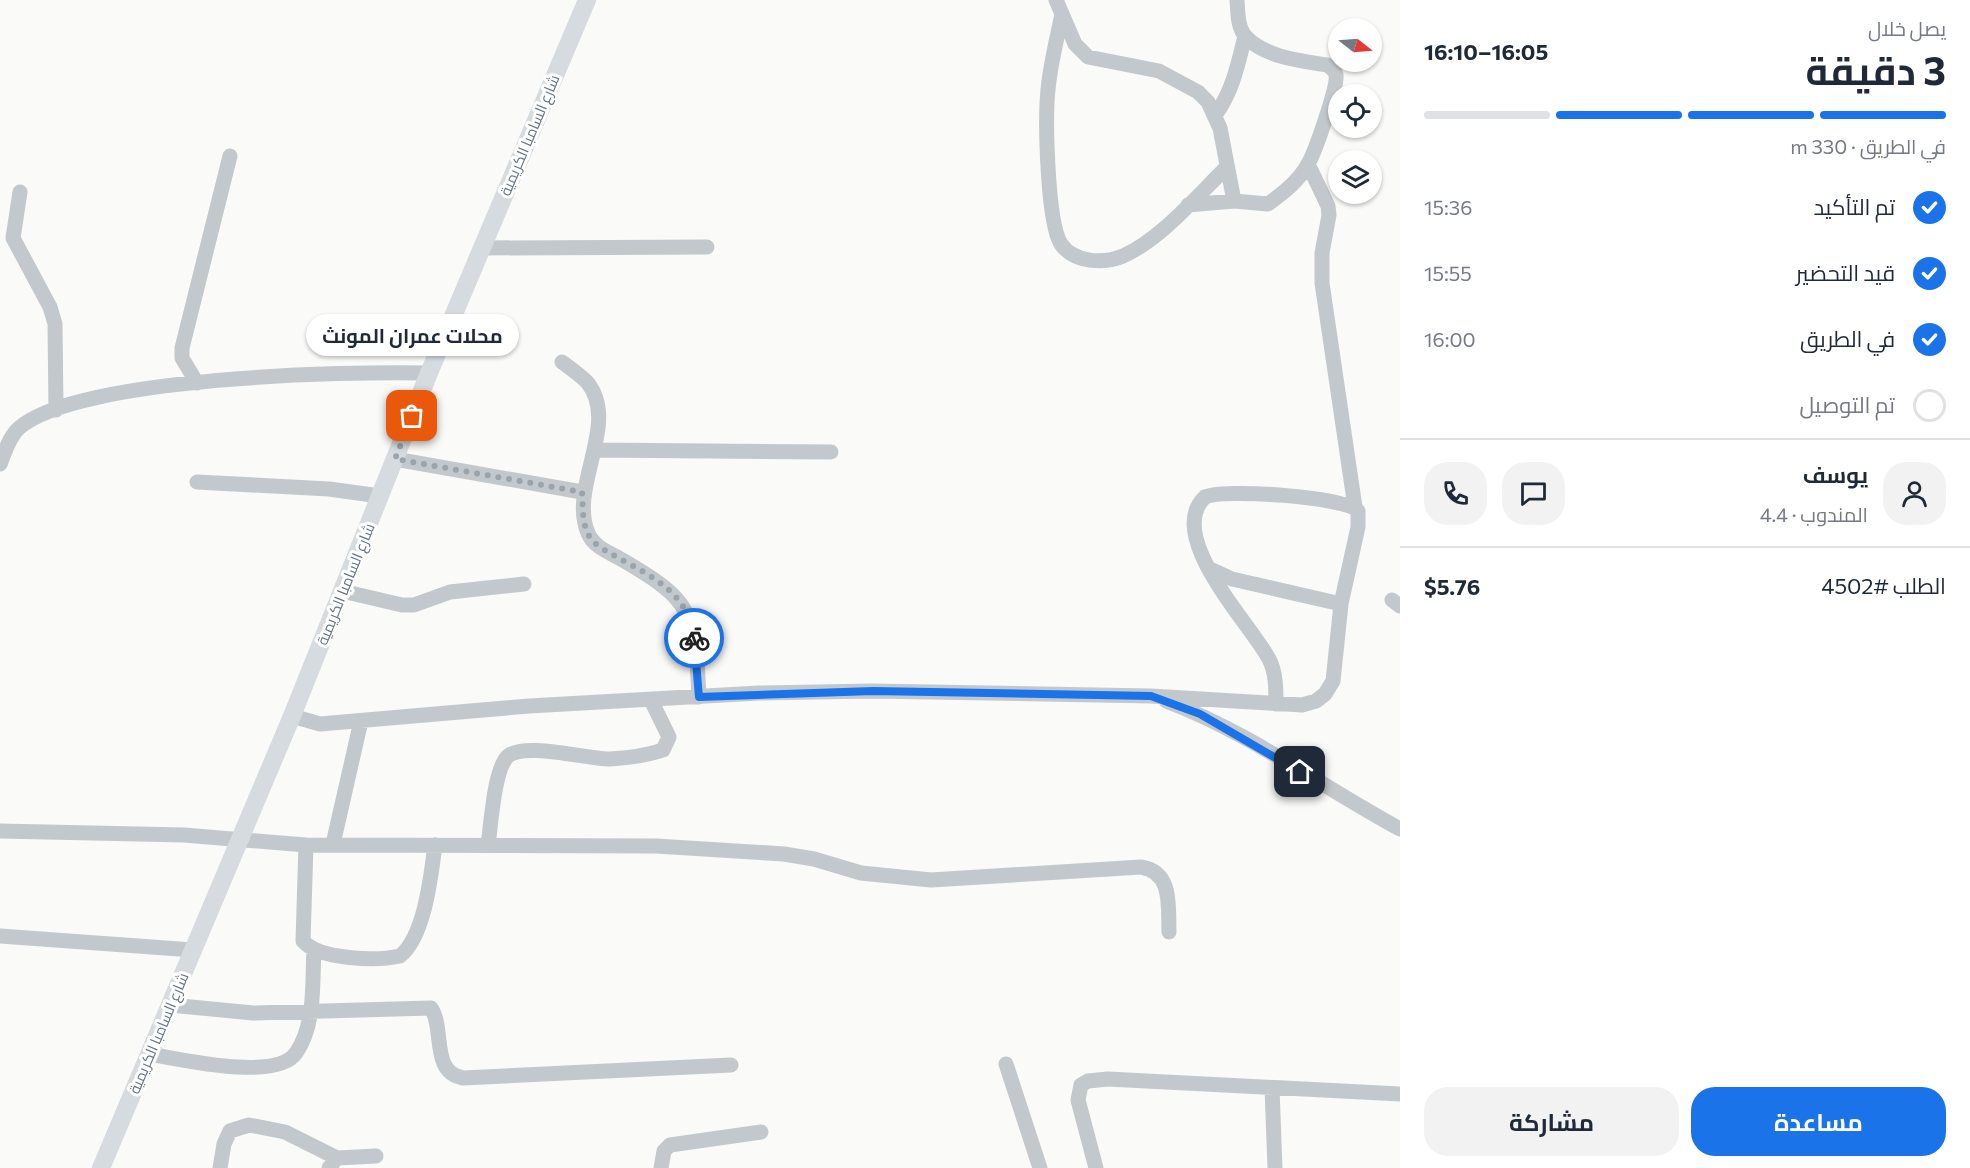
<!DOCTYPE html>
<html lang="ar">
<head>
<meta charset="utf-8">
<style>
  :root { --surface:#fff; --page:#f2f2f3; --text:#1f2937; --muted:#747a83; --line:#e0e1e3; --accent:#1a73e8 }
  body { margin:0; font-family:Commissioner,Cairo,sans-serif; background:var(--page); color:var(--text); direction:rtl; height:100vh; display:flex; flex-direction:column; font-size:22px; white-space:nowrap }
  * { box-sizing:border-box; margin:0 }
  p { font-size:20px; color:var(--muted) }
  .icon { flex:none; width:33px; height:33px; fill:none; stroke:currentColor; stroke-width:2; stroke-linecap:round; stroke-linejoin:round }
  .map { position:relative; flex:1; overflow:hidden; direction:ltr }
  .details { display:flex; flex-direction:column; background:var(--surface); width:570px }
  .details>* { flex:none }
  .needle { width:39px; rotate:107deg }
  .fabs { position:absolute; left:1328px; top:18px; display:grid; gap:12px }
  .fabs a { display:grid; place-items:center; width:54px; height:54px; border-radius:50%; background:var(--surface); box-shadow:0 2px 4px #0004; font-size:30px }
  .pin { position:absolute; display:grid; place-items:center; width:51px; height:51px; color:#fff; margin:-26px; border-radius:12px; box-shadow:0 3px 9px #0006 }
  .courier { position:absolute; display:grid; place-items:center; width:60px; height:60px; margin:-30px; border:4px solid #1a73e8; border-radius:50%; background:#fff; color:#222; box-shadow:0 2px 8px #0007 }
  .bubble { position:absolute; height:42px; border-radius:21px; background:var(--surface); box-shadow:0 2px 4px #0004; font-size:20px; font-weight:700; line-height:42px; text-align:center; direction:rtl }
  .headline em { font-style:normal; font-weight:700 }
  .headline div { display:flex; flex-direction:column-reverse }
  .headline { display:flex; align-items:center; justify-content:space-between; height:102px; padding:0 24px }
  h1 { font-size:39px; font-weight:700; line-height:45px }
  .bar { display:grid; grid-template-columns:repeat(4,1fr); gap:9px 6px; align-content:center; height:72px; padding:0 24px }
  .bar i { height:8px; border-radius:4px; background:var(--line) }
  .bar .current { background:var(--accent) }
  .bar p { grid-column:span 4 }
  .line { display:flex; align-items:center; gap:15px; padding:0 24px; border-top:2px solid var(--line) }
  .line div { flex:1 }
  .round { display:grid; place-items:center; flex:none; width:63px; height:63px; border-radius:24px; background:var(--page) }
  ol { padding:0 24px; list-style:none }
  li { display:flex; align-items:center; gap:18px; height:66px }
  li p { margin-inline-start:auto }
  li .icon { padding:6px; border-radius:50%; background:var(--accent); color:#fff; stroke-width:4 }
  li:last-child { color:var(--muted) }
  li i { width:33px; height:33px; border:3px solid var(--line); border-radius:50% }
  .action { display:flex; gap:12px; margin-top:auto; padding:12px 24px }
  .action a { flex:1; height:69px; border-radius:24px; background:var(--accent); color:#fff; font-size:24px; font-weight:700; line-height:69px; text-align:center }
  .action a+a { background:var(--page); color:var(--text) }
  main { display:flex; flex:1; min-height:0 }
  .map>svg:first-child { display:block }
  .lines { fill:none; stroke-linecap:round; stroke-linejoin:round }
  .minor { stroke:#c3c8cc; stroke-width:15 }
  .major { stroke:#d6dbdf; stroke-width:18 }
  .done { stroke:#99a4ac; stroke-width:6; stroke-dasharray:0 10.8 }
  .route { stroke:#1a73e8; stroke-width:8 }
  .labels { text-anchor:middle; dominant-baseline:central; stroke-width:6; stroke-linejoin:round; paint-order:stroke }
  .street-label { font-size:15px; fill:#657683; stroke:#fff }
</style>
</head>
<body>
<main>
<section class="details">
<div class="headline"><div><h1>3 دقيقة</h1><p>يصل خلال</p></div><em>16:05–16:10</em></div>
<div class="bar"><i class="current"></i><i class="current"></i><i class="current"></i><i></i><p>في الطريق · 330 m</p></div>
<ol>
<li><svg class="icon" aria-label="check" viewBox="0 0 24 24"><path d="M5 12l5 5 9-10"/></svg>تم التأكيد<p>15:36</p></li>
<li><svg class="icon" aria-label="check" viewBox="0 0 24 24"><path d="M5 12l5 5 9-10"/></svg>قيد التحضير<p>15:55</p></li>
<li><svg class="icon" aria-label="check" viewBox="0 0 24 24"><path d="M5 12l5 5 9-10"/></svg>في الطريق<p>16:00</p></li>
<li><i></i>تم التوصيل</li>
</ol>
<div class="line" style="height:108px"><a class="round"><svg class="icon" aria-label="person" viewBox="0 0 24 24"><circle cx="12" cy="8" r="4"/><path d="M4 21q1-7 8-7t8 7"/></svg></a><div><b>يوسف</b><p>المندوب · 4.4</p></div><a class="round"><svg class="icon" aria-label="chat" viewBox="0 0 24 24"><path d="M4 5h16v11H9l-5 4z"/></svg></a><a class="round"><svg class="icon" aria-label="phone" viewBox="0 0 24 24"><path d="M5 4h4l2 5-3 2q2 4 5 5l2-3 5 2v4C11 20 4 13 5 4z"/></svg></a></div>
<div class="line" style="height:78px"><div>الطلب #4502</div><b>$5.76</b></div>
<div class="action"><a>مساعدة</a><a>مشاركة</a></div>
</section>
<div class="map">
<svg width="1400" height="1168" viewBox="0 0 1400 1168">
  <rect width="100%" height="100%" fill="#fafaf8"/>
  <g class="lines">
    <!-- minor -->
    <path class="minor" d="M1056,0L1075,44L1088,57L1159,71L1198,92L1208,102L1220,128L1234,201
      M1062,14C1057,39 1050,65 1048,90C1045,118 1047,222 1061,244C1074,263 1104,264 1123,256C1161,239 1197,196 1227,167
      M1216,114C1233,90 1238,64 1245,36
      M1308,164L1328,206L1329,215L1322,253V283L1355,507
      M20,192L13,238L50,307L55,324L56,410
      M1188,205L1234,201L1268,204C1283,193 1299,181 1308,164C1315,152 1338,87 1336,75C1335,70 1331,68 1327,65C1301,61 1265,57 1246,37C1237,27 1238,12 1237,0
      M481,248L707,247
      M562,362C570,368 580,375 587,382C621,423 568,487 588,533C593,546 608,552 619,558C694,601 695,612 699,697
      M197,383L182,358V348L230,156
      M594,450L831,452
      M395,459L582,492
      M0,464C5,452 9,437 19,428C77,377 346,371 429,373
      M197,482L329,489L380,496
      M1208,568L1232,579L1341,604
      M342,591L402,605H414L450,592L524,584
      M1392,600L1400,606
      M1166,701C1249,732 1322,787 1400,829
      M292,716L320,724L529,706L759,693L872,691L1151,696L1302,705L1316,701L1325,694L1333,681L1341,604L1358,527V511C1347,497 1222,488 1205,497C1164,536 1250,623 1269,659C1276,672 1276,689 1276,704
      M0,831L184,835L306,845L656,846L784,854L814,859L861,873L931,880L1141,867C1173,872 1168,906 1169,932
      M333,844L361,721
      M306,845L303,941C320,960 377,961 400,956C425,936 431,875 435,845
      M488,845C491,825 494,769 508,756C525,742 586,759 609,759C627,758 645,756 663,750L669,737L651,700
      M0,936L193,950
      M170,1005L253,1013L431,1008C445,1028 430,1072 463,1078L731,1065
      M149,1054C180,1059 276,1082 296,1053C316,1024 312,983 314,949
      M1006,1064L1040,1168
      M1272,1088L1275,1168
      M220,1168L224,1144L230,1131L249,1125L285,1132L337,1158
      M329,1168L337,1158L376,1156
      M661,1168L664,1151L670,1145L761,1132
      M1096,1168L1078,1100L1081,1085L1088,1081L1108,1079L1400,1094"/>
    <!-- major -->
    <path class="major" d="M101,1168L292,716L429,373L587,0"/>
  </g>
  <g class="lines">
    <!-- done -->
    <path class="done" d="M412,416L395,459L582,492C583,505 582,522 588,534C593,544 604,550 613,555C649,575 689,592 694,638"/>
    <!-- route -->
    <path class="route" d="M694,638L699,697L873,691L1151,696L1200,714L1300,772"/>
  </g>
  <g class="labels">
    <!-- street labels -->
    <g class="street-label">
      <text transform="translate(529 135) rotate(-67)">شارع السامبا الكريمية</text>
      <text transform="translate(345 584) rotate(-68)">شارع السامبا الكريمية</text>
      <text transform="translate(158 1033) rotate(-67)">شارع السامبا الكريمية</text>
    </g>
  </g>
</svg>
<div class="fabs">
<a><svg class="needle" viewBox="-14 -14 28 28"><path d="M0-13l5 13h-10z" fill="#e53935"/><path d="M0 13l5-13h-10z" fill="#747a83"/></svg></a>
<a><svg class="icon" aria-label="locate" viewBox="0 0 24 24"><circle cx="12" cy="12" r="6"/><path d="M12 2v4M12 18v4M2 12h4M18 12h4"/></svg></a>
<a><svg class="icon" aria-label="layers" viewBox="0 0 24 24"><path d="M12 4l9 5-9 5-9-5zM3 14l9 5 9-5"/></svg></a>
</div>
<div class="pin" style="left:412px;top:416px;background:#ea580c"><svg class="icon" aria-label="bag" viewBox="0 0 24 24"><path d="M5 8h14l-1 12H6zM9 8a3 3 0 0 1 6 0"/></svg></div>
<div class="pin" style="left:1300px;top:772px;background:#1f2937"><svg class="icon" aria-label="home" viewBox="0 0 24 24"><path d="M3 11l9-7 9 7M6 9v11h12V9"/></svg></div>
<div class="courier" style="left:694px;top:638px"><svg class="icon" aria-label="bike" viewBox="0 0 24 24"><circle cx="6" cy="16" r="4"/><circle cx="18" cy="16" r="4"/><path d="M6 16l4-8h5l3 8M10 8l3 8H6M13 5h3"/></svg></div>
<div class="bubble" style="left:306px;top:314px;width:213px">محلات عمران المونث</div>
</div>
</main>
</body>
</html>
